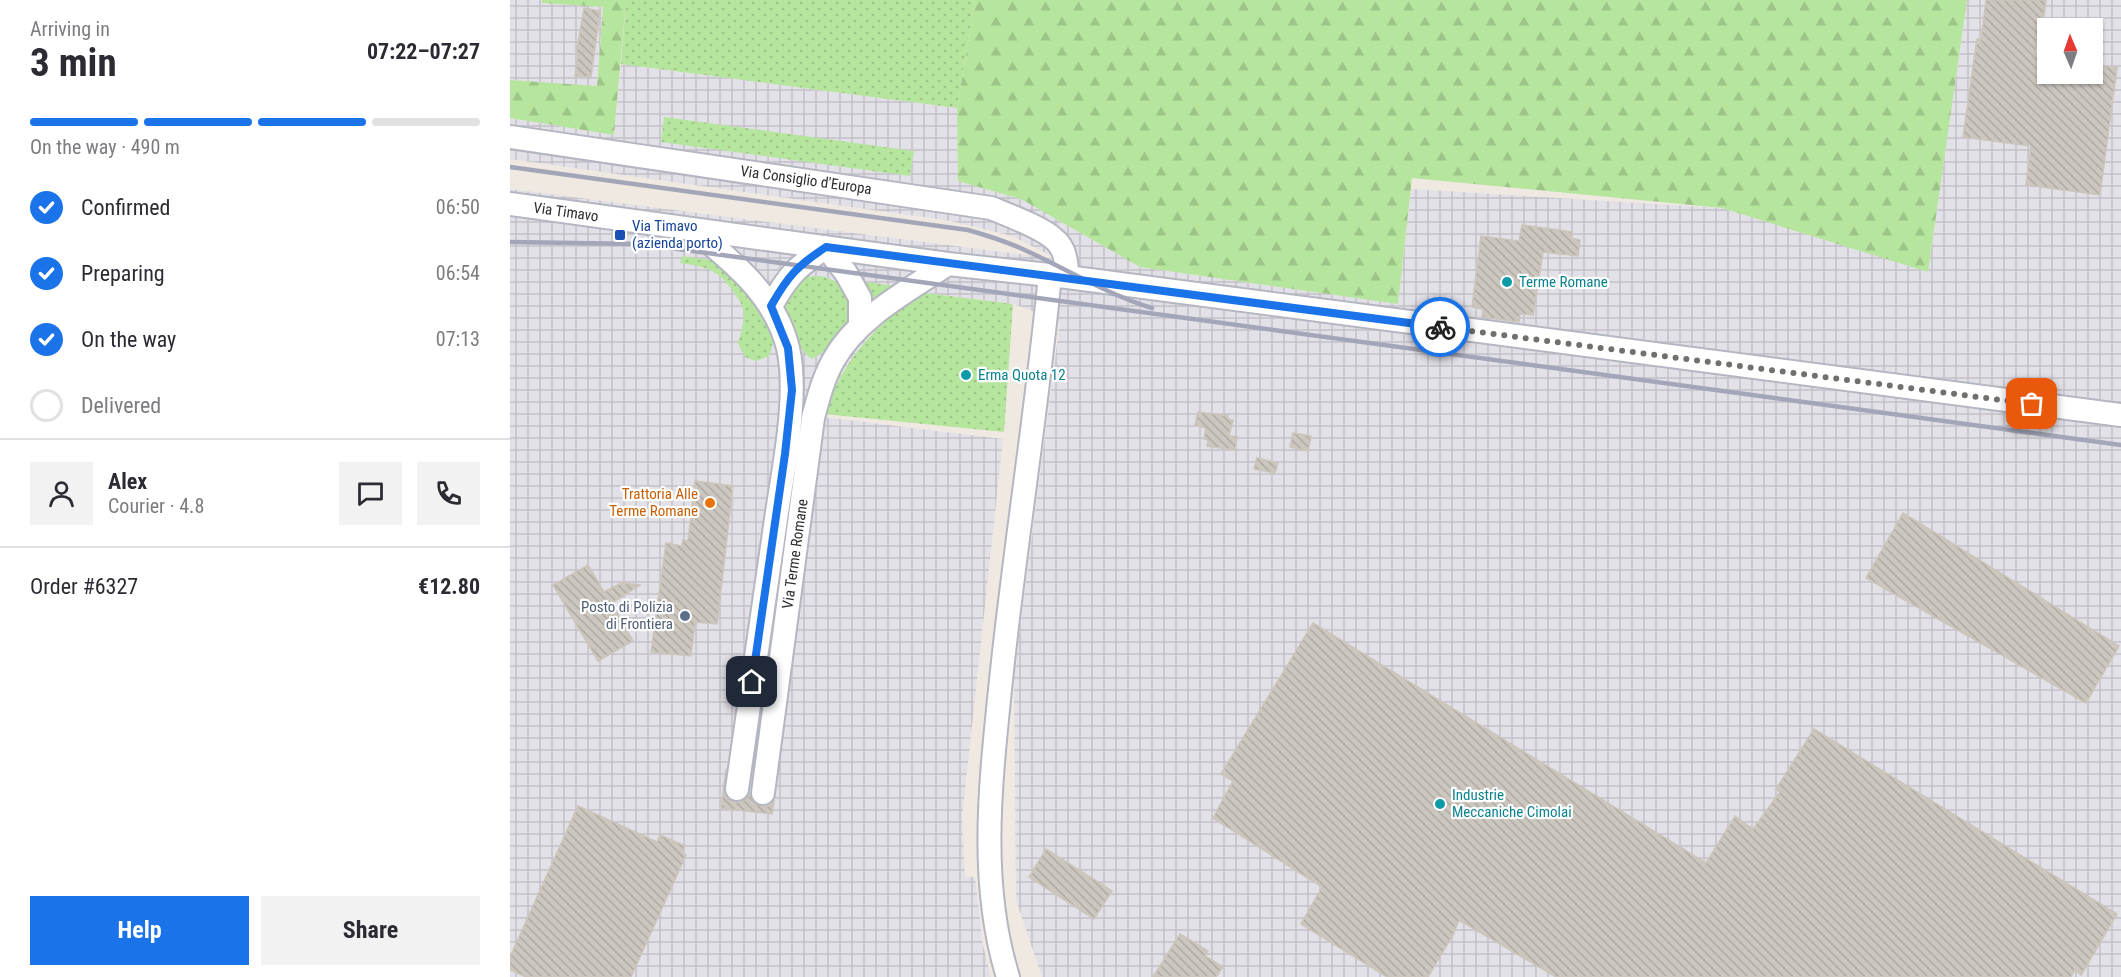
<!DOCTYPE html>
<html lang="en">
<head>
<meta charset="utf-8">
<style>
  :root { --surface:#fff; --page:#f2f2f3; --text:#2b2b33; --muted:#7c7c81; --line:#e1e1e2; --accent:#1a73e8 }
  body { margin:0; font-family:"Roboto Condensed",sans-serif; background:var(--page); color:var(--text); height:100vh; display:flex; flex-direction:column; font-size:22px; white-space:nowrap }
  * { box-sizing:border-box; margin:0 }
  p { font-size:20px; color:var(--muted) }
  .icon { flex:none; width:33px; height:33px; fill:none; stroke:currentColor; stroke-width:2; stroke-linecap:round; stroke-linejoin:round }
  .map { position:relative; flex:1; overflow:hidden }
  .details { display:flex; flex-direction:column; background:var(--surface); width:510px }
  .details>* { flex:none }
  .needle { width:39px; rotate:358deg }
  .buttons { position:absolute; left:1527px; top:18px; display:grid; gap:12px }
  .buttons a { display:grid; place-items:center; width:66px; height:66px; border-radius:0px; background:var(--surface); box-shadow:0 2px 4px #0004; font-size:30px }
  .pin { position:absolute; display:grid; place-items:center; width:51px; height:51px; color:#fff; margin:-26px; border-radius:12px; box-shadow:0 3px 9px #0006 }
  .courier { position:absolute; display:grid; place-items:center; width:60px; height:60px; margin:-30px; border:4px solid #1a73e8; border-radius:50%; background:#fff; color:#222; box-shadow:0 2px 8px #0007 }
  .summary em { font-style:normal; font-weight:700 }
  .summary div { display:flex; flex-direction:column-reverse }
  .summary { display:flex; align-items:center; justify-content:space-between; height:102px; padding:0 30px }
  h1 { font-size:39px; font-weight:700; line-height:45px }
  .bar { display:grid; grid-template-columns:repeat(4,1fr); gap:9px 6px; align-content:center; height:72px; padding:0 30px }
  .bar i { height:8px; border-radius:4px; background:var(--line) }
  .bar .on { background:var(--accent) }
  .bar p { grid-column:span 4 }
  .line { display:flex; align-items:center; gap:15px; padding:0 30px; border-top:2px solid var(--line) }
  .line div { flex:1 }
  .round { display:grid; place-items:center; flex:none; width:63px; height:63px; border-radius:0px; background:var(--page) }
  ol { padding:0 30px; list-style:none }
  li { display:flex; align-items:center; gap:18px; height:66px }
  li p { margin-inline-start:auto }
  li .icon { padding:6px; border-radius:50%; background:var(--accent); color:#fff; stroke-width:4 }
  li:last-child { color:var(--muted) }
  li i { width:33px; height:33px; border:3px solid var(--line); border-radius:50% }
  .action { display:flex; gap:12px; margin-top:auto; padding:12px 30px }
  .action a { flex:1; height:69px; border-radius:0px; background:var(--accent); color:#fff; font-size:24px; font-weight:700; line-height:69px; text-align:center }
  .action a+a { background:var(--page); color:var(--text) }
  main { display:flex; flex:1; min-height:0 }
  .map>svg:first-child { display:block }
  .industrial { fill:url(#industrial-grid); fill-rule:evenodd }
  .grass { fill:url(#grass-dots) }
  .forest { fill:url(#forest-firs) }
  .building { fill:url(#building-back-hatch); stroke:#cbc5ba; stroke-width:1.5 }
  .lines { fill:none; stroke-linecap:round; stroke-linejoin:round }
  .minor-casing { stroke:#b4b7c1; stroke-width:26 }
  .minor { stroke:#fff; stroke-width:22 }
  .rail { stroke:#a3a6b8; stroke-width:4.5 }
  .done { stroke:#726f6d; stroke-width:6; stroke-dasharray:0 10.8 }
  .route { stroke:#1a73e8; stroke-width:8 }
  .transit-dot { fill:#1a4fb4; stroke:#fff; stroke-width:2 }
  .culture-dot { fill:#0f9aa8; stroke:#fff; stroke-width:2 }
  .food-dot { fill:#e8710a; stroke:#fff; stroke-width:2 }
  .service-dot { fill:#5c6f8a; stroke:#fff; stroke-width:2 }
  .labels { text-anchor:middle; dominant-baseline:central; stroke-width:4.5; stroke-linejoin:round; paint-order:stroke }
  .street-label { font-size:15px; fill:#2e2e2e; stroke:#fff }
  .transit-label { font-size:15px; fill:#164399; stroke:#fff; text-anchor:start }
  .culture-label { font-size:15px; fill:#0d838f; stroke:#fff; text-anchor:start }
  .food-label { font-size:15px; fill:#c56008; stroke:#fff; text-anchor:end }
  .service-label { font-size:15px; fill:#4e5e75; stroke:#fff; text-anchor:end }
</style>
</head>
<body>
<main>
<section class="details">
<div class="summary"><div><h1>3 min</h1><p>Arriving in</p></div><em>07:22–07:27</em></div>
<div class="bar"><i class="on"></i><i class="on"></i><i class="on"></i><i></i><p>On the way · 490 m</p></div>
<ol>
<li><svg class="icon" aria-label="check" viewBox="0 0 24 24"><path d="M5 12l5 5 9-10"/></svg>Confirmed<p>06:50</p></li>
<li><svg class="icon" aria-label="check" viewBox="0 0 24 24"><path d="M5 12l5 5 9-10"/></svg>Preparing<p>06:54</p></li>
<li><svg class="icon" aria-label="check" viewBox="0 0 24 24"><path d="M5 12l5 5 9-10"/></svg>On the way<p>07:13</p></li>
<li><i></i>Delivered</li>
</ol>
<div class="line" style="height:108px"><a class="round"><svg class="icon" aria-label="person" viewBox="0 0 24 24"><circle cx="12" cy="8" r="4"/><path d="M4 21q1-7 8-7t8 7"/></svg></a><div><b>Alex</b><p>Courier · 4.8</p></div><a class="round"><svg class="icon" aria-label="chat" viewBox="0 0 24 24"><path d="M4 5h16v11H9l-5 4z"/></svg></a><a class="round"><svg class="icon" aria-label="phone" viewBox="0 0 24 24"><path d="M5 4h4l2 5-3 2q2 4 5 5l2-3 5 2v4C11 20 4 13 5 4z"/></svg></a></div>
<div class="line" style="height:78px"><div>Order #6327</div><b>€12.80</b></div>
<div class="action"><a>Help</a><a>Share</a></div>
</section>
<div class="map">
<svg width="1611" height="977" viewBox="0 0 1611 977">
  <defs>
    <pattern id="industrial-grid" width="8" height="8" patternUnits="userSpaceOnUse" patternTransform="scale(1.5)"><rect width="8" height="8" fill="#e3e1e8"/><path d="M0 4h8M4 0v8" fill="none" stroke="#c3c1c7"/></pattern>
    <pattern id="grass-dots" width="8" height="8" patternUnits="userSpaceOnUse" patternTransform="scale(1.5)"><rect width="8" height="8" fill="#b6e59e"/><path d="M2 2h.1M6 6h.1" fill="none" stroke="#9dc588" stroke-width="1.8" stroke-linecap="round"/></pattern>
    <pattern id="forest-firs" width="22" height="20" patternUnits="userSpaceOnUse" patternTransform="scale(1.5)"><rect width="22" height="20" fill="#b6e59e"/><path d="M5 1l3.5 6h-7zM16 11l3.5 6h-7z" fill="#9dc588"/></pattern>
    <pattern id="building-back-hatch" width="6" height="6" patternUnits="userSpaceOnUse" patternTransform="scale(1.5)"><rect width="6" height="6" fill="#cbc7bf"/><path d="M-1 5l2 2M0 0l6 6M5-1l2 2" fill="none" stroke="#afaba4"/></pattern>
  </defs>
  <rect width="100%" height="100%" fill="#efe9e1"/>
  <!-- industrial -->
  <path class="industrial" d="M0,0H32V3L93,7L87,87L0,80Z
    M1457,0H1611V977H532L506,900L504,674L550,321L503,304L415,293L361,334L337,365L322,392L313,417L493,439L452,818L455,877H465L473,945L481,977H0V189L547,259L502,236L441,221L0,159V118L104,135L111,64L447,108L448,181L511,199L630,267L888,304L901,189L1212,208L1418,271ZM1538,28H1582V74H1538Z"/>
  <!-- grass -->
  <path class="grass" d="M116,0H465L447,108L111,64Z
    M154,117L404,151L400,176L151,142Z
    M172,256L206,261L246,301L259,327L263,343L259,356L246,361L235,357L228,343C231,333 236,317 232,306C231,302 227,298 225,294C209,270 198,267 170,263Z
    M311,276C349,287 349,308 327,336C319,346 314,353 302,359C283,346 278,319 274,298L293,277Z
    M351,281L390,287L359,311Z
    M415,293L503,304L494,432L314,414C334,359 365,323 415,293Z"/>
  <!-- forest -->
  <path class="forest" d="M32,0H116L104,135L0,118V80L87,86L93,7L32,3Z
    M465,0H1457L1418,272L1212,208L902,178L888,304L630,267L511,199L448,181L447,108Z"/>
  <!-- building -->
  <path class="building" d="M1476,0H1536L1532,32H1528L1525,56L1538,58V74H1582V64L1607,68L1590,195L1516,185L1521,146L1453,137L1467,39L1471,40Z
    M74,8L90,11L81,77L65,76L68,55H66Z
    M1012,225L1062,232L1061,238L1070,240L1068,256L1033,252L1023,315L1010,314L1009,322L972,317L973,309L962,307L971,236L1009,241Z
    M688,412L718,416V419L723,420L719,436L727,437L725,450L697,446L698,440L694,439L696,428L685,425Z
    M783,433L801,436L798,451L780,447Z
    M747,458L768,463L765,473L744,469Z
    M185,481L223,486L207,624L185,622L181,656L141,652L156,543L172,546L173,540L178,541Z
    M1393,513L1609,646L1576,703L1356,578Z
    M78,565L94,592L111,583L130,585L102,603L123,641L88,661L43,585Z
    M803,623L1196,863L1225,816L1243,829L1270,792L1266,789L1304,729L1607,914L1571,975L1565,970L1561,977H1046L949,920L943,935L918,977H877L791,924L812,887L703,818L723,781L711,774Z
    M216,770L214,788V793L218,799L225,802H231L237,798L240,793L244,803L251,806H258L264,801L262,814L211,808L216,769Z
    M68,806L147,842L150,835L175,846L172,853L176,855L121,977H16L0,970V957Z
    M536,849L602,891L584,919L519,877Z
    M670,934L698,951L695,956L713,967L706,977H643Z"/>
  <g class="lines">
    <!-- minor casing -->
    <g class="minor-casing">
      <path id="minor" d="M0,137L481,208C498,215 531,227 544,239C556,248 557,264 557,277
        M0,204L438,264L557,277L1611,415
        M183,229C223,262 265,295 278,348C289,396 273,470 266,519C253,609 240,699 227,789
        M261,306C279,274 286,268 316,247L336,273L350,298V326
        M253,793L303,418C308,399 313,379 323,361C347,317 398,291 438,264
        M498,977C468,881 481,779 491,680C505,545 527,411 540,275"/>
    </g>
    <!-- minor -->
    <use href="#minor" class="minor"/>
    <!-- rail -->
    <path class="rail" d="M0,167L458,230C479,236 499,242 519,252C560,271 599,295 642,308
      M0,242L131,244L1611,445"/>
  </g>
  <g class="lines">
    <!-- done -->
    <path class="done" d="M930,327L1522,404"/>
    <!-- route -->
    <path class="route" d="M242,682L275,454L282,390L278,348L261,306C278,276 287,266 316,247L930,327"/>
  </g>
  <!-- markers -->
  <rect class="transit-dot" x="104" y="229" width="12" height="12" rx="3"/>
  <g class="culture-dot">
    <circle cx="997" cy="282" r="6"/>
    <circle cx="456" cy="375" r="6"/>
    <circle cx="930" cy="804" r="6"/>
  </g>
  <circle class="food-dot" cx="200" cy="503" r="6"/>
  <circle class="service-dot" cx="175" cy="616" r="6"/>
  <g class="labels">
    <!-- street labels -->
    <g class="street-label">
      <text transform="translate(296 180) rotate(8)">Via Consiglio d'Europa</text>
      <text transform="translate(56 212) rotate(8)">Via Timavo</text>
      <text transform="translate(285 554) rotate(-82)">Via Terme Romane</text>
    </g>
    <!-- transit labels -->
    <g class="transit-label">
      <text x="122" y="226">Via Timavo<tspan x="122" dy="17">(azienda porto)</tspan></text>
    </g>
    <!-- culture labels -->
    <g class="culture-label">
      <text x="1009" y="282">Terme Romane</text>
      <text x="468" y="375">Erma Quota 12</text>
      <text x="942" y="795">Industrie<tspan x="942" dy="17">Meccaniche Cimolai</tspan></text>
    </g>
    <!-- food labels -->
    <g class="food-label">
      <text x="188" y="494">Trattoria Alle<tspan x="188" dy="17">Terme Romane</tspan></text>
    </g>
    <!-- service labels -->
    <g class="service-label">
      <text x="163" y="607">Posto di Polizia<tspan x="163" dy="17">di Frontiera</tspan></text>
    </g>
  </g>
</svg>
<div class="buttons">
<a><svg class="needle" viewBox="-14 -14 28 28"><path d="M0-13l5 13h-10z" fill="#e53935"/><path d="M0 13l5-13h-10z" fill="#7c7c81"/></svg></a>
</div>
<div class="pin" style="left:1522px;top:404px;background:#ea580c"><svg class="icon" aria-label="bag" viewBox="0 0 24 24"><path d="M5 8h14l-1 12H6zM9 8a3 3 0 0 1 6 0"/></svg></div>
<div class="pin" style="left:242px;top:682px;background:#1f2937"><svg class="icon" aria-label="home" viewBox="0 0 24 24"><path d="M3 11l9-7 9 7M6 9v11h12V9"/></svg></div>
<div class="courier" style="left:930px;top:327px"><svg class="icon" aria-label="bike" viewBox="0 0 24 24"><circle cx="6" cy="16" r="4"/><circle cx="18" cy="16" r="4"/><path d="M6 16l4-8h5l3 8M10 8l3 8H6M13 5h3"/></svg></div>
</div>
</main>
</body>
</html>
